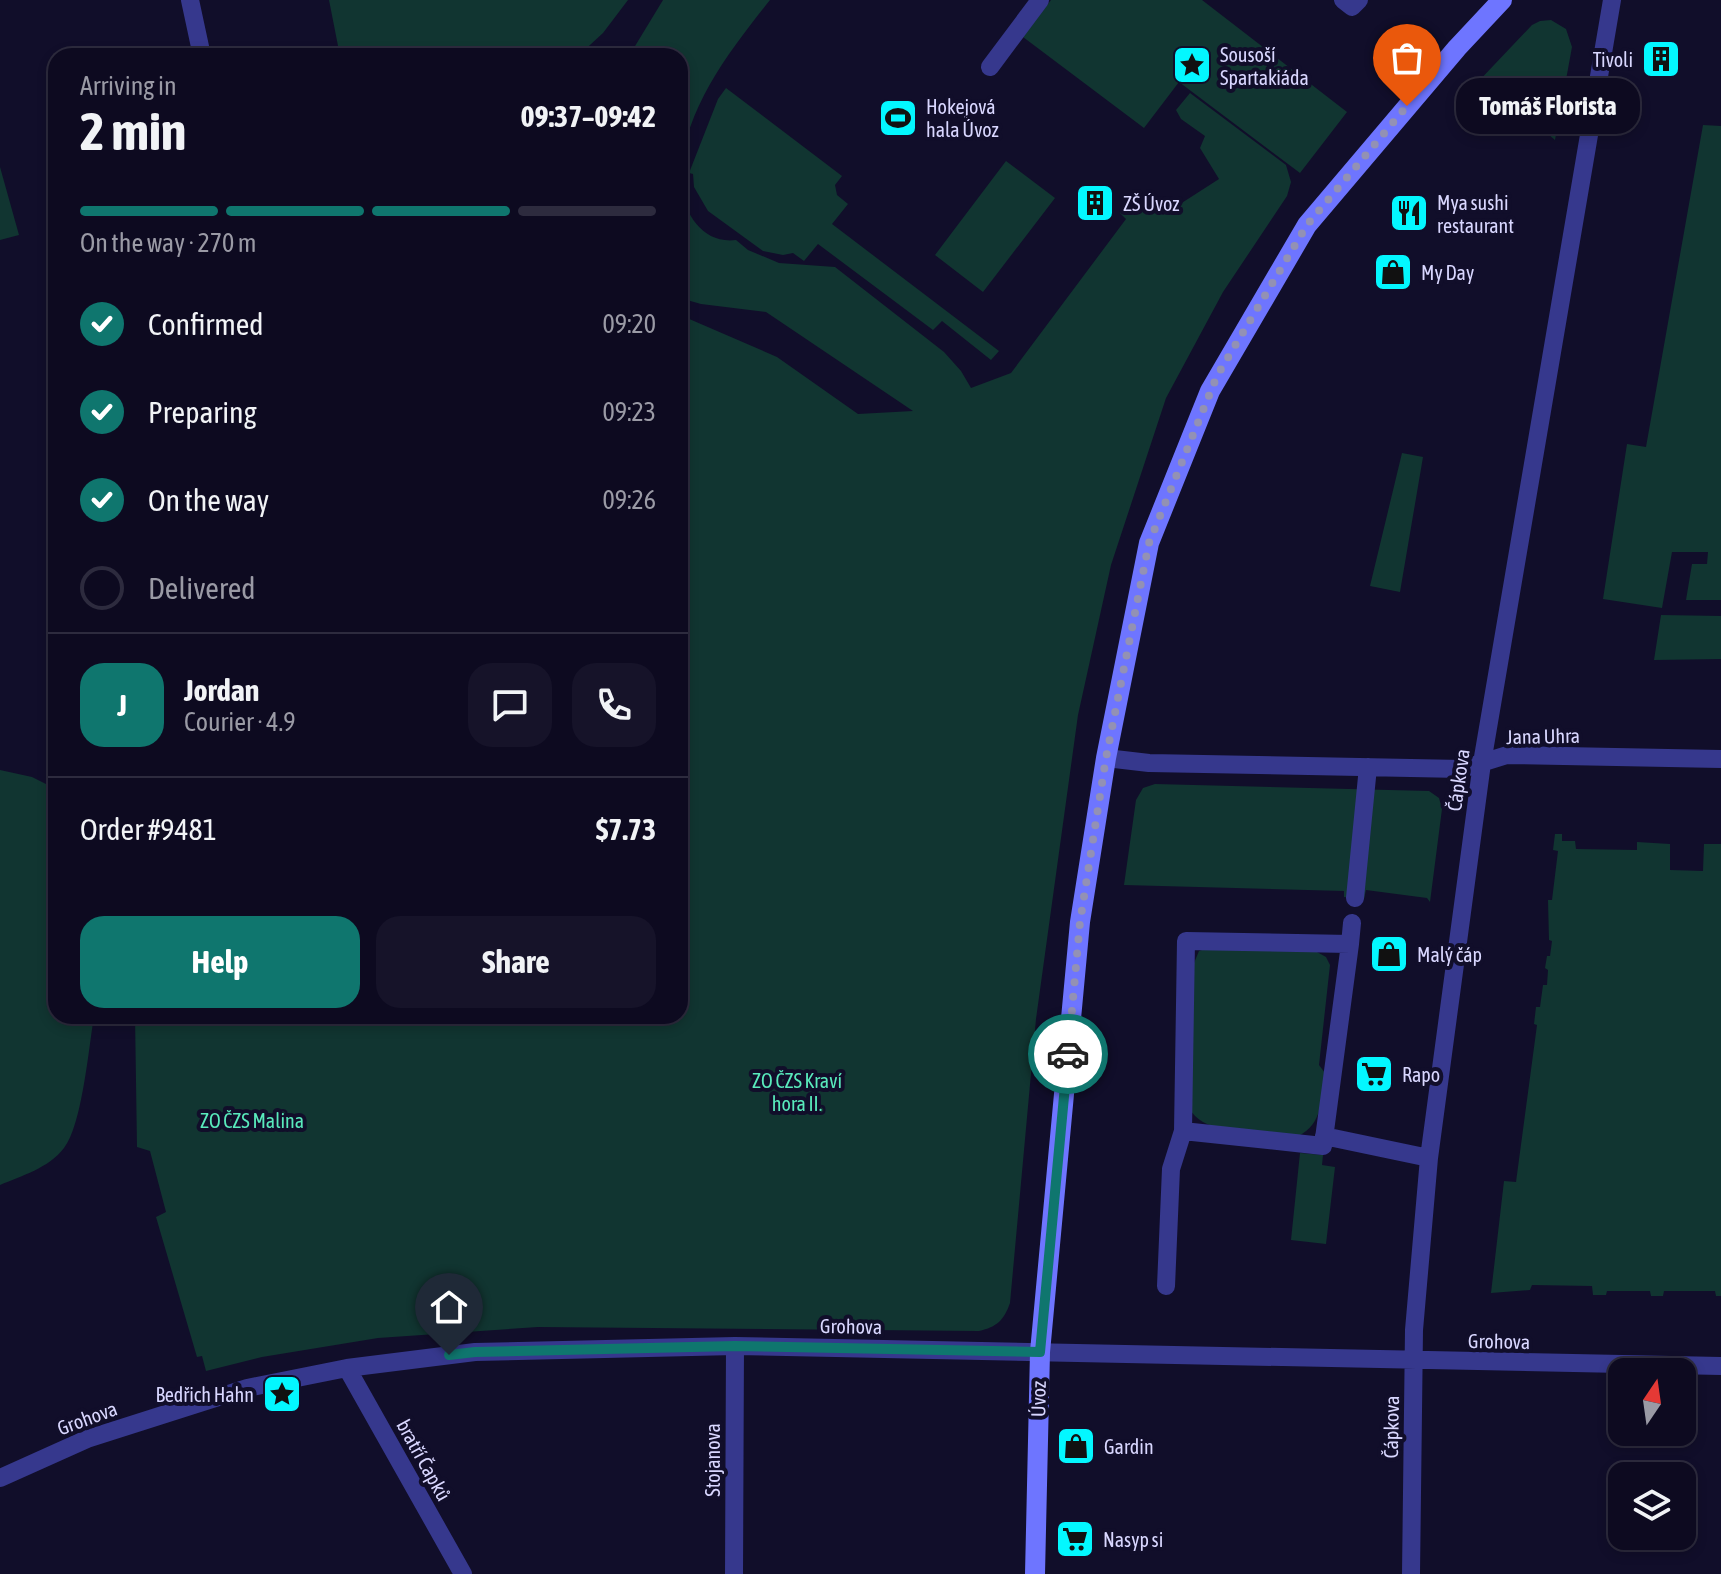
<!DOCTYPE html>
<html lang="en">
<head>
<meta charset="utf-8">
<style>
  :root { --surface:#0d0a20; --page:#161329; --text:#f1f3f6; --muted:#9a9aa5; --line:#2d2b3e; --accent:#0f766e }
  body { margin:0; font-family:"Asap Condensed",sans-serif; background:var(--page); color:var(--text); height:100vh; display:flex; flex-direction:column; font-size:30px; white-space:nowrap }
  * { box-sizing:border-box; margin:0 }
  p { font-size:26px; color:var(--muted) }
  .icon { flex:none; width:44px; height:44px; fill:none; stroke:currentColor; stroke-width:2; stroke-linecap:round; stroke-linejoin:round }
  .map { position:relative; flex:1; overflow:hidden }
  .panel { position:absolute; left:48px; top:48px; width:640px; height:976px; display:flex; flex-direction:column; background:var(--surface); border-radius:24px; box-shadow:0 4px 12px #0003,0 0 0 2px var(--line) }
  .panel>* { flex:none }
  .needle { width:52px; rotate:13deg }
  .fabs { position:absolute; left:1608px; top:1358px; display:grid; gap:16px }
  .fabs a { display:grid; place-items:center; width:88px; height:88px; border-radius:16px; background:var(--surface); box-shadow:0 4px 12px #0003,0 0 0 2px var(--line); font-size:40px }
  .pin { position:absolute; display:grid; place-items:center; width:68px; height:68px; color:#fff; margin:-82px -34px; border-radius:50% 50% 50% 0; rotate:-45deg; box-shadow:0 0 8px #0007 }
  .pin .icon { rotate:45deg }
  .courier { position:absolute; display:grid; place-items:center; width:80px; height:80px; margin:-40px; border:6px solid #0f766e; border-radius:50%; background:#fff; color:#222; box-shadow:0 2px 10px #0007 }
  .bubble { position:absolute; height:56px; border-radius:24px; background:var(--surface); box-shadow:0 4px 12px #0003,0 0 0 2px var(--line); font-size:26px; font-weight:700; line-height:56px; text-align:center }
  .headline em { font-style:normal; font-weight:700 }
  .headline div { display:flex; flex-direction:column-reverse }
  .headline { display:flex; align-items:center; justify-content:space-between; height:136px; padding:0 32px }
  h1 { font-size:52px; font-weight:700; line-height:60px }
  .bar { display:grid; grid-template-columns:repeat(4,1fr); gap:12px 8px; align-content:center; height:96px; padding:0 32px }
  .bar i { height:10px; border-radius:6px; background:var(--line) }
  .bar .current { background:var(--accent) }
  .bar p { grid-column:span 4 }
  .line { display:flex; align-items:center; gap:20px; padding:0 32px; border-top:2px solid var(--line) }
  .line div { flex:1 }
  .round { display:grid; place-items:center; flex:none; width:84px; height:84px; border-radius:24px; background:var(--page) }
  ol { padding:0 32px; list-style:none }
  li { display:flex; align-items:center; gap:24px; height:88px }
  li p { margin-inline-start:auto }
  li .icon { padding:8px; border-radius:50%; background:var(--accent); color:#fff; stroke-width:4 }
  li:last-child { color:var(--muted) }
  li i { width:44px; height:44px; border:4px solid var(--line); border-radius:50% }
  .action { display:flex; gap:16px; margin-top:auto; padding:16px 32px }
  .action a { flex:1; height:92px; border-radius:24px; background:var(--accent); color:#fff; font-size:32px; font-weight:700; line-height:92px; text-align:center }
  .action a+a { background:var(--page); color:var(--text) }
  .map>svg:first-child { display:block }
  .green { fill:#113531 }
  .lines { fill:none; stroke-linecap:round; stroke-linejoin:round }
  .minor { stroke:#36388d; stroke-width:18 }
  .secondary { stroke:#6e75ff; stroke-width:20 }
  .done { stroke:#9391b4; stroke-width:8; stroke-dasharray:0 14.4 }
  .route { stroke:#0f766e; stroke-width:10 }
  .labels { text-anchor:middle; dominant-baseline:central; stroke-width:8; stroke-linejoin:round; paint-order:stroke }
  .poi-label { font-size:20px; fill:#d9d7ff; stroke:#110e2a; text-anchor:start }
  .street-label { font-size:20px; fill:#d9d7ff; stroke:#110e2a }
  .park-label { font-size:20px; fill:#59eabc; stroke:#110e2a }
</style>
</head>
<body>
<div class="map">
<svg width="1721" height="1574" viewBox="0 0 1721 1574">
  <rect width="100%" height="100%" fill="#110e2a"/>
  <!-- green -->
  <path class="green" d="M329,0H628L603,33L578,56H340Z
    M663,0H770C729,52 687,105 680,173V56H629Z
    M1051,0H1202L1347,112L1300,173L1179,82L1144,128L1023,37Z
    M1551,20L1566,29L1572,47L1555,140L1489,84L1458,118L1456,116L1457,104L1532,25L1540,21Z
    M726,88L842,176L835,185L837,195L848,204L832,224L999,351L991,360L942,321L933,330L818,244L804,261L793,253L783,255L763,251L708,211L694,187L693,174L689,173L718,99Z
    M1190,93L1286,165L1291,182L1287,196L1223,292L1166,398L1111,565L1078,715L1036,1019L1010,1303C1004,1320 997,1327 979,1331L538,1327L378,1338L262,1357L206,1371L202,1356L197,1357L156,1217L166,1212L150,1151L137,1147L135,1016H680V315L777,357L858,414L913,411L766,312L701,304L680,298V188C686,216 704,244 736,240L748,250L779,263L835,267L944,352L961,371L971,388L1011,373L1126,219L1120,213L1134,193L1163,215L1219,179L1200,148L1205,136L1181,119L1176,110Z
    M1703,125L1721,126V600H1686L1692,564H1707L1708,552H1672L1662,608L1603,599L1627,444L1646,447Z
    M1006,161L1055,198L983,292L935,255Z
    M0,167L19,235L0,240Z
    M1402,453L1423,457L1400,592L1370,586Z
    M1661,615L1721,616V659L1654,660Z
    M0,770L32,777L56,789V1016H94C89,1046 82,1126 64,1148C49,1168 21,1176 0,1185Z
    M1155,784L1429,791L1439,798L1442,809L1430,902L1427,898L1366,890L1364,899L1344,897V891L1124,885L1136,800L1143,788Z
    M1555,834H1562V841H1575L1576,849L1637,850V842L1670,844V870L1703,871L1704,844H1721V1296H1716L1715,1291H1664L1663,1296H1651L1650,1291H1607L1606,1295H1593L1592,1286L1532,1285L1530,1290L1491,1293L1504,1181L1516,1182L1537,1025L1534,1024L1536,1007H1540L1543,985H1547L1548,970L1545,968L1547,956H1550L1552,941L1549,940L1548,900H1552L1558,851L1553,850Z
    M1208,948L1317,952L1326,957L1330,965L1319,1065L1325,1073C1322,1096 1323,1125 1298,1136C1270,1133 1203,1137 1190,1109L1194,963L1199,951Z
    M1300,1153L1323,1155L1322,1165L1335,1167L1326,1244L1291,1240Z"/>
  <g class="lines">
    <!-- minor -->
    <path class="minor" d="M190,0L202,56
      M1343,0L1352,7L1359,0
      M990,67L1040,0
      M1106,758L1149,763L1462,769L1507,755L1721,759
      M1355,898L1368,767
      M1350,944L1352,923
      M1324,1136L1429,1158
      M1166,1286L1171,1169L1183,1131L1186,941L1350,944L1323,1146L1183,1131
      M347,1368L463,1574
      M0,1478L87,1439L247,1388L347,1368L475,1352L735,1346L1721,1366
      M734,1574L735,1346
      M1411,1574L1414,1330L1429,1158L1482,763L1612,0"/>
    <!-- secondary -->
    <path class="secondary" d="M1035,1574L1040,1352L1080,922L1106,758L1149,543L1210,391L1307,225L1457,48L1502,0"/>
  </g>
  <g class="lines">
    <!-- done -->
    <path class="done" d="M1068,1054L1080,922L1106,758L1149,543L1217,376L1307,225L1407,106"/>
    <!-- route -->
    <path class="route" d="M449,1355L475,1352L735,1346L1040,1352L1068,1054"/>
  </g>
  <!-- icons -->
  <defs>
    <g id="building-square" transform="scale(2)"><rect x="-9" y="-9" width="18" height="18" rx="4" fill="#03f7ff" stroke="#110e2a"/><path d="M-4-6H4V6H1V3H-1V6H-4ZM-2.5-4.3h1.7v1.8h-1.7ZM.8-4.3h1.7v1.8H.8ZM-2.5-1h1.7V.8h-1.7ZM.8-1h1.7V.8H.8Z" fill="#111"/></g>
    <g id="sight-square" transform="scale(2)"><rect x="-9" y="-9" width="18" height="18" rx="4" fill="#03f7ff" stroke="#110e2a"/><path d="M0-6L1.8-2.2L6-1.7L2.9 1.2L3.7 5.4L0 3.3L-3.7 5.4L-2.9 1.2L-6-1.7L-1.8-2.2Z" fill="#111"/></g>
    <g id="stadium-square" transform="scale(2)"><rect x="-9" y="-9" width="18" height="18" rx="4" fill="#03f7ff" stroke="#110e2a"/><path d="M0-5a6.5 5 0 1 0 0 10a6.5 5 0 1 0 0-10ZM-3.5-1.8h7v3.6h-7Z" fill="#111"/></g>
    <g id="restaurant-square" transform="scale(2)"><rect x="-9" y="-9" width="18" height="18" rx="4" fill="#03f7ff" stroke="#110e2a"/><path d="M-5-6h1v4h1v-4h1v4h1v-4h1v5L-1.5 .5V6h-2V.5L-5-1ZM5-6V6H3V1.5H1.5Q1.5-4 5-6Z" fill="#111"/></g>
    <g id="shop-square" transform="scale(2)"><rect x="-9" y="-9" width="18" height="18" rx="4" fill="#03f7ff" stroke="#110e2a"/><path d="M-5-2.5h2.3a2.7 3.5 0 0 1 5.4 0H5L5.5 6h-11ZM-1.5-2.5h3a1.5 2.3 0 0 0-3 0Z" fill="#111"/></g>
    <g id="supermarket-square" transform="scale(2)"><rect x="-9" y="-9" width="18" height="18" rx="4" fill="#03f7ff" stroke="#110e2a"/><path d="M-6-5.5h2.5l.6 2H6L4.5 2H-2.5L-4.4-4H-6ZM-1.5 3.2a1.3 1.3 0 1 0 .1 0ZM3 3.2a1.3 1.3 0 1 0 .1 0Z" fill="#111"/></g>
  </defs>
  <g fill-rule="evenodd">
    <use href="#building-square" x="1661" y="59"/>
    <use href="#sight-square" x="1192" y="65"/>
    <use href="#stadium-square" x="898" y="118"/>
    <use href="#building-square" x="1095" y="203"/>
    <use href="#restaurant-square" x="1409" y="213"/>
    <use href="#shop-square" x="1393" y="272"/>
    <use href="#shop-square" x="1389" y="954"/>
    <use href="#supermarket-square" x="1374" y="1074"/>
    <use href="#sight-square" x="282" y="1394"/>
    <use href="#shop-square" x="1076" y="1446"/>
    <use href="#supermarket-square" x="1075" y="1539"/>
  </g>
  <g class="labels">
    <!-- poi labels -->
    <g class="poi-label">
      <text x="1220" y="54">Sousoší<tspan x="1220" dy="23">Spartakiáda</tspan></text>
      <text x="1633" y="59" text-anchor="end">Tivoli</text>
      <text x="926" y="106">Hokejová<tspan x="926" dy="23">hala Úvoz</tspan></text>
      <text x="1437" y="202">Mya sushi<tspan x="1437" dy="23">restaurant</tspan></text>
      <text x="1123" y="203">ZŠ Úvoz</text>
      <text x="1421" y="272">My Day</text>
      <text x="1417" y="954">Malý čáp</text>
      <text x="1402" y="1074">Rapo</text>
      <text x="254" y="1394" text-anchor="end">Bedřich Hahn</text>
      <text x="1104" y="1446">Gardin</text>
      <text x="1103" y="1539">Nasyp si</text>
    </g>
    <!-- street labels -->
    <g class="street-label">
      <text transform="translate(1543 736) rotate(-1)">Jana Uhra</text>
      <text transform="translate(1458 780) rotate(-82)">Čápkova</text>
      <text transform="translate(851 1326) rotate(1)">Grohova</text>
      <text transform="translate(1499 1341) rotate(1)">Grohova</text>
      <text transform="translate(1038 1399) rotate(-89)">Úvoz</text>
      <text transform="translate(87 1418) rotate(-20)">Grohova</text>
      <text transform="translate(1391 1427) rotate(-89)">Čápkova</text>
      <text transform="translate(424 1460) rotate(61)">bratří Čapků</text>
      <text transform="translate(712 1460) rotate(-90)">Stojanova</text>
    </g>
    <!-- park labels -->
    <g class="park-label">
      <text x="797" y="1080">ZO ČZS Kraví<tspan x="797" dy="23">hora II.</tspan></text>
      <text x="252" y="1120">ZO ČZS Malina</text>
    </g>
  </g>
</svg>
<div class="fabs">
<a><svg class="needle" viewBox="-14 -14 28 28"><path d="M0-13l5 13h-10z" fill="#e53935"/><path d="M0 13l5-13h-10z" fill="#9a9aa5"/></svg></a>
<a><svg class="icon" aria-label="layers" viewBox="0 0 24 24"><path d="M12 4l9 5-9 5-9-5zM3 14l9 5 9-5"/></svg></a>
</div>
<div class="pin" style="left:1407px;top:106px;background:#ea580c"><svg class="icon" aria-label="bag" viewBox="0 0 24 24"><path d="M5 8h14l-1 12H6zM9 8a3 3 0 0 1 6 0"/></svg></div>
<div class="pin" style="left:449px;top:1355px;background:#1f2937"><svg class="icon" aria-label="home" viewBox="0 0 24 24"><path d="M3 11l9-7 9 7M6 9v11h12V9"/></svg></div>
<div class="courier" style="left:1068px;top:1054px"><svg class="icon" aria-label="car" viewBox="0 0 24 24"><path d="M5 17H2v-5l4-1 3-4h7l3 4 3 1v5h-3M9 17h6M6 11h13"/><circle cx="7" cy="17" r="2"/><circle cx="17" cy="17" r="2"/></svg></div>
<div class="bubble" style="left:1456px;top:78px;width:184px">Tomáš Florista</div>
<section class="panel">
<div class="headline"><div><h1>2 min</h1><p>Arriving in</p></div><em>09:37–09:42</em></div>
<div class="bar"><i class="current"></i><i class="current"></i><i class="current"></i><i></i><p>On the way · 270 m</p></div>
<ol>
<li><svg class="icon" aria-label="check" viewBox="0 0 24 24"><path d="M5 12l5 5 9-10"/></svg>Confirmed<p>09:20</p></li>
<li><svg class="icon" aria-label="check" viewBox="0 0 24 24"><path d="M5 12l5 5 9-10"/></svg>Preparing<p>09:23</p></li>
<li><svg class="icon" aria-label="check" viewBox="0 0 24 24"><path d="M5 12l5 5 9-10"/></svg>On the way<p>09:26</p></li>
<li><i></i>Delivered</li>
</ol>
<div class="line" style="height:144px"><b class="round" style="background:var(--accent);color:#fff">J</b><div><b>Jordan</b><p>Courier · 4.9</p></div><a class="round"><svg class="icon" aria-label="chat" viewBox="0 0 24 24"><path d="M4 5h16v11H9l-5 4z"/></svg></a><a class="round"><svg class="icon" aria-label="phone" viewBox="0 0 24 24"><path d="M5 4h4l2 5-3 2q2 4 5 5l2-3 5 2v4C11 20 4 13 5 4z"/></svg></a></div>
<div class="line" style="height:104px"><div>Order #9481</div><b>$7.73</b></div>
<div class="action"><a>Help</a><a>Share</a></div>
</section>
</div>
</body>
</html>
